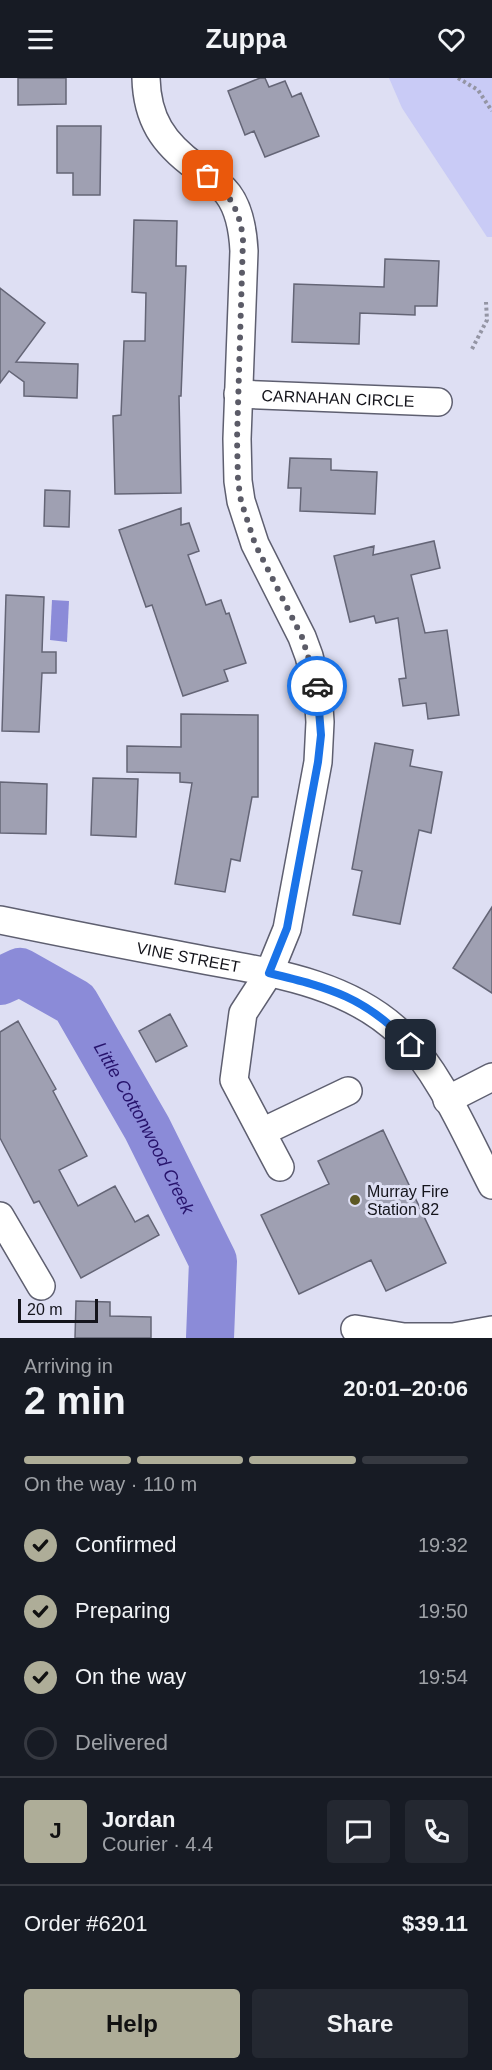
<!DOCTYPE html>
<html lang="en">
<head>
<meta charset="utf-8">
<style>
  :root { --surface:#171b24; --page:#242831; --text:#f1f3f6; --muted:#9ea1a6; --line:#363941; --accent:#aead98 }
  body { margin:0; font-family:Arial,sans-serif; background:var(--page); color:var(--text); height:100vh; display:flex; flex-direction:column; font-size:22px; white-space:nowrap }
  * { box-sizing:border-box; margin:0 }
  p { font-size:20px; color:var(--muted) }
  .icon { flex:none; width:33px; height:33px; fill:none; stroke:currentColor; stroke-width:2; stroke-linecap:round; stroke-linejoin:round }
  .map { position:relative; height:1260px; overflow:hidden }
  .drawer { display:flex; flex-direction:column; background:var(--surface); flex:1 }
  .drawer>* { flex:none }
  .scale { position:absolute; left:18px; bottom:15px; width:80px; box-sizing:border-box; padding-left:6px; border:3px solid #14141b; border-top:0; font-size:16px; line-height:21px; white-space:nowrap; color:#14141b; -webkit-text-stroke:4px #dedff3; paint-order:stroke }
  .pin { position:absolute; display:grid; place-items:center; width:51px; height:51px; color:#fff; margin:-26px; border-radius:12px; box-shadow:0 3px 9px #0006 }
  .courier { position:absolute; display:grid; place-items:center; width:60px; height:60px; margin:-30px; border:4px solid #1a73e8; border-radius:50%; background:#fff; color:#222; box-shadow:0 2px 8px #0007 }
  .head em { font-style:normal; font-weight:700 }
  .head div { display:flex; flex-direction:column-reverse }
  .head { display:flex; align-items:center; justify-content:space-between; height:102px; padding:0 24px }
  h1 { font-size:39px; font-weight:700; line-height:45px }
  .bar { display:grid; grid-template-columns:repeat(4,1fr); gap:9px 6px; align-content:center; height:72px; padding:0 24px }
  .bar i { height:8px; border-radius:4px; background:var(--line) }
  .bar .on { background:var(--accent) }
  .bar p { grid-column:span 4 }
  .line { display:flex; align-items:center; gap:15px; padding:0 24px; border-top:2px solid var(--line) }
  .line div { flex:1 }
  .round { display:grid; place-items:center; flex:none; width:63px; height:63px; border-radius:6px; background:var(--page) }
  ol { padding:0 24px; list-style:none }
  li { display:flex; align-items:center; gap:18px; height:66px }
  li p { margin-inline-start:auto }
  li .icon { padding:6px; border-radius:50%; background:var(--accent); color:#111; stroke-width:4 }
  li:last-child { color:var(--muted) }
  li i { width:33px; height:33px; border:3px solid var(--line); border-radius:50% }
  .action { display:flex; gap:12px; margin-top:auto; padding:12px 24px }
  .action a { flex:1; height:69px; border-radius:6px; background:var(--accent); color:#111; font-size:24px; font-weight:700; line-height:69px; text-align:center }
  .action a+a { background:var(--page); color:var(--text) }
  header { display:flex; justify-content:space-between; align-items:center; height:78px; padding:0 24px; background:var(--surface); font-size:27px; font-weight:700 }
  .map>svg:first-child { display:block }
  .green { fill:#c9cbf6 }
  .water { fill:#8b8bd8 }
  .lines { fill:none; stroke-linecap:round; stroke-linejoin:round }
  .river { stroke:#8b8bd8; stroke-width:48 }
  .building { fill:#9fa0b2; stroke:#646576; stroke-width:1.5 }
  .minor-casing { stroke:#5e5f70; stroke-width:30 }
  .path { stroke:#9495a4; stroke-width:4; stroke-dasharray:3 3; stroke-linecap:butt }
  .minor { stroke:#fff; stroke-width:27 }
  .done { stroke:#5b5b67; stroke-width:6; stroke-dasharray:0 10.8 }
  .route { stroke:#1a73e8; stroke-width:8 }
  .poi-dot { fill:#5d5824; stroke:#dedff3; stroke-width:2 }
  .labels { text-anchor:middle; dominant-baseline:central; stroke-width:6; stroke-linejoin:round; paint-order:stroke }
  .street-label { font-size:16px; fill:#14141b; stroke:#dedff3 }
  .poi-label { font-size:16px; fill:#14141b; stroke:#dedff3; text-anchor:start }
  .water-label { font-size:18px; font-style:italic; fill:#27136c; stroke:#dedff3 }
</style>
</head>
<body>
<header><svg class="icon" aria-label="menu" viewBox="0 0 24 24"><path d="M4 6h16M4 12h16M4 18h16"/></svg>Zuppa<svg class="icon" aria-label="heart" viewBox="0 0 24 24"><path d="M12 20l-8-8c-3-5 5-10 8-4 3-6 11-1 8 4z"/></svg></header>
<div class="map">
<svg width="492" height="1260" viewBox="0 0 492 1260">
  <rect width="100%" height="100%" fill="#dedff3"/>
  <!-- green -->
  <path class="green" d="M389,0H492V159H487L402,30Z"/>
  <!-- water -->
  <path class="water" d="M52,522L69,523L67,564L50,562Z"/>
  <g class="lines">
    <!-- river -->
    <path class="river" id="s1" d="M0,903L20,894L75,925L147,1050L213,1183L210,1260"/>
  </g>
  <!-- building -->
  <path class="building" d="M18,0H66V26L18,27Z
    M260,0H265L269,9L285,3L292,19L301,15L319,58L265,79L254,53L245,57L228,13Z
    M57,48H101L100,117H73V95H57Z
    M134,142L177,143L176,188H186L181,318H179L181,415L115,416L113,338L121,337L124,263H145L146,215L132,214Z
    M385,181L439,183L437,228H415V237L360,235L359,266L292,264L294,206L384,209Z
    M0,210L45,245L16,284L78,286L77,320L24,318V304L9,293L0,305Z
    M290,380L331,381V392L377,394L375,436L300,433L301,410H288Z
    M45,412L70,413L69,449L44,448Z
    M181,430V447L189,445L199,473L188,477L206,527L221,522L226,536L229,535L246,585L224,592L228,603L183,618L152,527L146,529L119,452Z
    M434,463L440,490L411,497L425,555L447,552L459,637L428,641L426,625L403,628L399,601L406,600L398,540L376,545L374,538L350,544L334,478L374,468L373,477Z
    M6,517L44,519L42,574H56V595H42L39,654L2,653Z
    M181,636L258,637V719H252L240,783L231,781L225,814L175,806L192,705L180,704V695L127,694V668L181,669Z
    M375,665L413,672L410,688L442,694L431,755L419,752L400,846L353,837L362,793L352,791Z
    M93,700L138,701L136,759L91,757Z
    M0,704L47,706L46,756L0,755Z
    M492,829V915L453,890Z
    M170,936L187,968L156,984L139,953Z
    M18,943L56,1011L53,1013L87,1078L59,1092L78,1128L115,1108L135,1144L148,1137L159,1157L81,1200L39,1123L34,1125L0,1060V954Z
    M383,1052L446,1185L386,1213L371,1182L299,1216L261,1137L329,1106L318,1083Z
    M76,1223L110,1224V1238L151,1239V1260H75Z"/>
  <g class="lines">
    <!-- minor casing -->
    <g class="minor-casing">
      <g id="minor">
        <path d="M146,0C147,41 163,65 196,89C207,97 220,105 228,116C240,132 243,153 244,173L237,361L238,403L241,423L255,466L302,559L309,578L318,614L320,644L318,684L287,851L269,895L243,935L234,1002L280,1089"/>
        <path id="s2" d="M238,316L438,324"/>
        <path id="s3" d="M0,842C59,854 119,866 178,877C255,893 342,899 401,956C440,994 467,1059 492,1107"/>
        <path d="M447,1022L492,999"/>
        <path d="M262,1054L348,1013"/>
        <path d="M0,1138L41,1208"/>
        <path d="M355,1251L404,1259H453L492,1252"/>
      </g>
    </g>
    <!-- path -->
    <path class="path" d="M458,0L478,12L492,33
      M472,271L487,242L486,224"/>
    <!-- minor -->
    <use href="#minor" class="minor"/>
  </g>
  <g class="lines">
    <!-- done -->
    <path class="done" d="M208,98C230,115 240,134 243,161L237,361L238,403L241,423L255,466L302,559L317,608"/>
    <!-- route -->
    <path class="route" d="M317,608L321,657L318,684L287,850L269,895C331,910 365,919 411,967"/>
  </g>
  <!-- markers -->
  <circle class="poi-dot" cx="355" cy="1122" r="6"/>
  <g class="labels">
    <!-- street labels -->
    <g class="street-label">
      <text stroke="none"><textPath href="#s2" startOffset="100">CARNAHAN CIRCLE</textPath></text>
      <text stroke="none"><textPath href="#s3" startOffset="192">VINE STREET</textPath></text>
    </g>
    <!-- poi labels -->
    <g class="poi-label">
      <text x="367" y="1113">Murray Fire<tspan x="367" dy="18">Station 82</tspan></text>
    </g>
    <!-- water labels -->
    <g class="water-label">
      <text stroke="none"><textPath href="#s1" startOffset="228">Little Cottonwood Creek</textPath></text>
    </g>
  </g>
</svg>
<div class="scale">20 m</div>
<div class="pin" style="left:208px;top:98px;background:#ea580c"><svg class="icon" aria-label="bag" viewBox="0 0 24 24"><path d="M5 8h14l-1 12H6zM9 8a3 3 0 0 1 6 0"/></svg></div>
<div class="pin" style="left:411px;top:967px;background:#1f2937"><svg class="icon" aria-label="home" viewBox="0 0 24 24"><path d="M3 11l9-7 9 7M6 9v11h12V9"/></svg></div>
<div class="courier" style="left:317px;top:608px"><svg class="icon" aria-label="car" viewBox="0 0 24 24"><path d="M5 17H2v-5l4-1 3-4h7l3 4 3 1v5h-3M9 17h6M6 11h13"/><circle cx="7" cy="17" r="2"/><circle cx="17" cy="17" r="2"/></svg></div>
</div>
<section class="drawer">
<div class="head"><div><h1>2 min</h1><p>Arriving in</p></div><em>20:01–20:06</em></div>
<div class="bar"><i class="on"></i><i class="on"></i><i class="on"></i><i></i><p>On the way · 110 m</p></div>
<ol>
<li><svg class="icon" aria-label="check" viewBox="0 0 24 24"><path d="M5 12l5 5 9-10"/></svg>Confirmed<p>19:32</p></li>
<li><svg class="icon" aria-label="check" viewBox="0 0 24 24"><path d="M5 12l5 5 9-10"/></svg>Preparing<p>19:50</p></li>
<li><svg class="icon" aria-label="check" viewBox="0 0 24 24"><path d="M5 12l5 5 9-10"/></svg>On the way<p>19:54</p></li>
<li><i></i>Delivered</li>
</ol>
<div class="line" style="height:108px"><b class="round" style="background:var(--accent);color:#111">J</b><div><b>Jordan</b><p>Courier · 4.4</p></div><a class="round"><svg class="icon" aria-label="chat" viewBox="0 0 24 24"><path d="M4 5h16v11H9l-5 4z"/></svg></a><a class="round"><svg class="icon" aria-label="phone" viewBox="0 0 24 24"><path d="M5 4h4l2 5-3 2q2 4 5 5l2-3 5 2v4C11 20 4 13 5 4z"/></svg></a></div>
<div class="line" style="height:78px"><div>Order #6201</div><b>$39.11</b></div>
<div class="action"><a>Help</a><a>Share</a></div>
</section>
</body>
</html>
